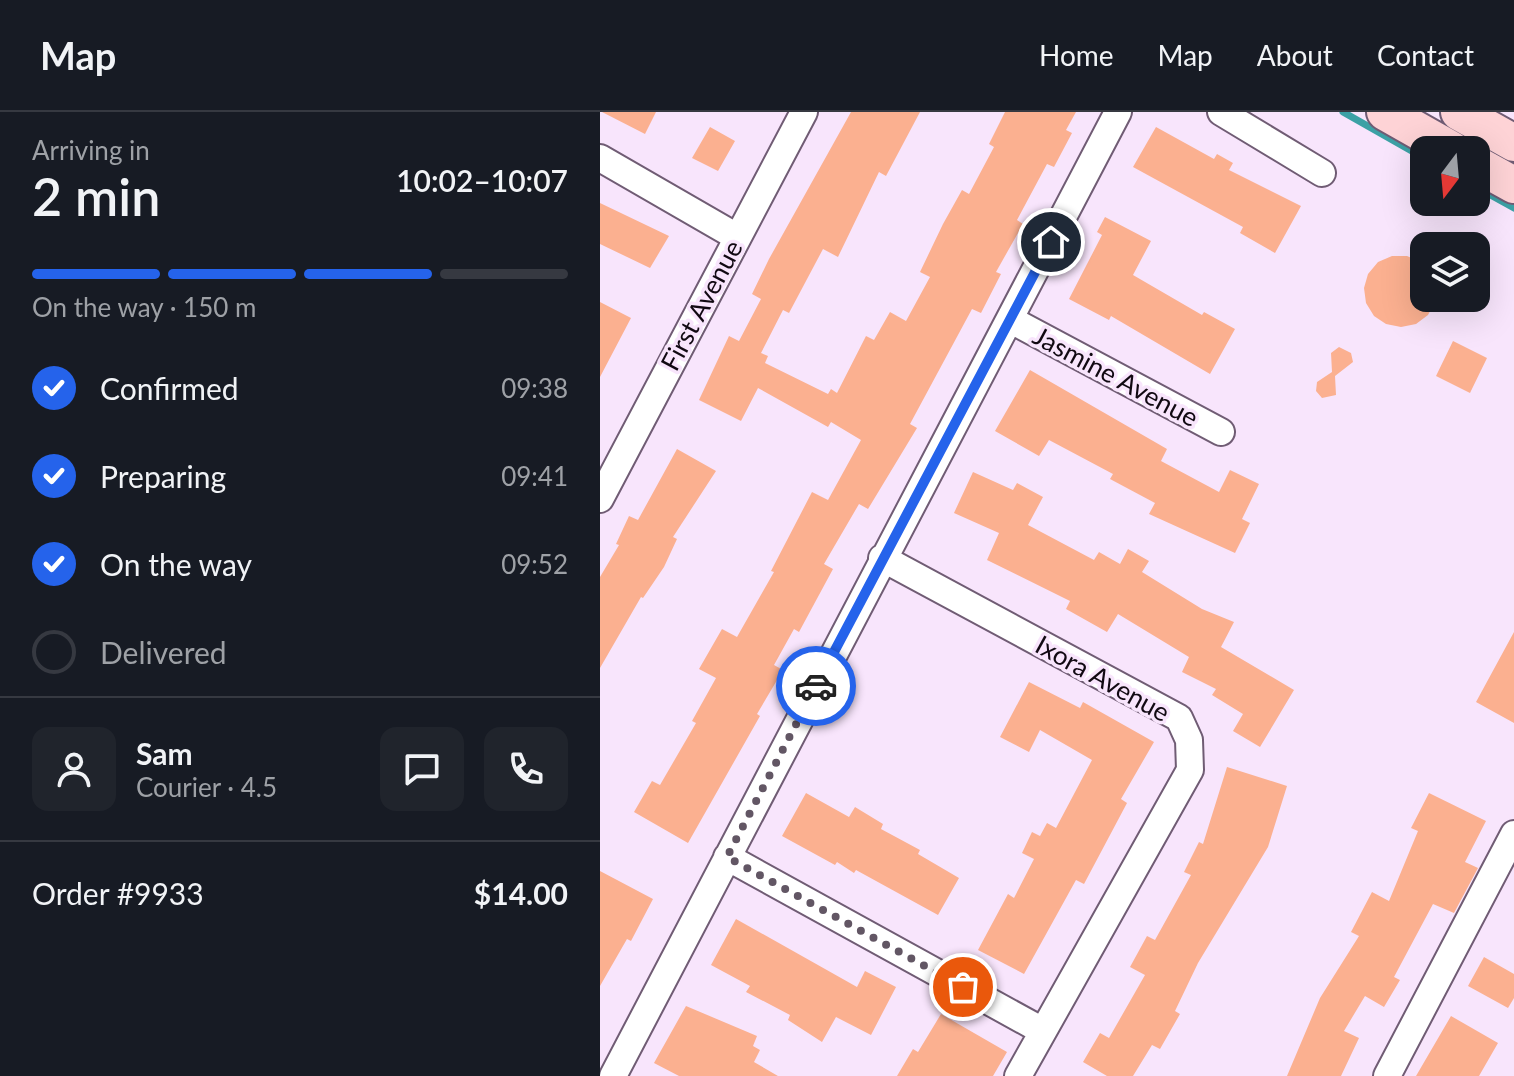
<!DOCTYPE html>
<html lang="en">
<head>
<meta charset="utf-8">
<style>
  :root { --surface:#171b24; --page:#20242c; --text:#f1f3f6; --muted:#9ea1a6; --line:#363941; --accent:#2563eb }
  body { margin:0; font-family:Lato,sans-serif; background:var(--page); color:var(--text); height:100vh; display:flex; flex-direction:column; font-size:30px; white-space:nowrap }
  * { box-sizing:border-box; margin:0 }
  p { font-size:26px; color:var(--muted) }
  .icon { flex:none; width:44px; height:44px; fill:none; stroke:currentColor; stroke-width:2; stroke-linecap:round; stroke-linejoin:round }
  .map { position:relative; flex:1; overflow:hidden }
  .side { display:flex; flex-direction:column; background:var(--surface); width:600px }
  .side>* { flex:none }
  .needle { width:52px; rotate:196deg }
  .buttons { position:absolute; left:810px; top:24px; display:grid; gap:16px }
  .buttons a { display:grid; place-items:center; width:80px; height:80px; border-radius:16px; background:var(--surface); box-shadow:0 8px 32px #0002; font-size:40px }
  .pin { position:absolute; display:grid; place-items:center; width:68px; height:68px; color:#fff; margin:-34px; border:4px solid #fff; border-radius:50%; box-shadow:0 2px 8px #0007 }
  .courier { position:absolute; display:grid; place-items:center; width:80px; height:80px; margin:-40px; border:6px solid #2563eb; border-radius:50%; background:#fff; color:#222; box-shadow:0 2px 10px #0007 }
  .overview em { font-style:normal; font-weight:600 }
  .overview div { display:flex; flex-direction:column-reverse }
  .overview { display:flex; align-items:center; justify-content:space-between; height:136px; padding:0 32px }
  h1 { font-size:52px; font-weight:600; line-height:60px }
  .bar { display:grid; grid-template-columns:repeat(4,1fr); gap:12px 8px; align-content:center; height:96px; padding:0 32px }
  .bar i { height:10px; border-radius:6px; background:var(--line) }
  .bar .selected { background:var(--accent) }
  .bar p { grid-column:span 4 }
  .line { display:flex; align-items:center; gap:20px; padding:0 32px; border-top:2px solid var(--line) }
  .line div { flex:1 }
  .round { display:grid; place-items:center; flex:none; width:84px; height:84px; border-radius:16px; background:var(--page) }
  ol { padding:0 32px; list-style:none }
  li { display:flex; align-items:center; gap:24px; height:88px }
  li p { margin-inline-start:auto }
  li .icon { padding:8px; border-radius:50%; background:var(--accent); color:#fff; stroke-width:4 }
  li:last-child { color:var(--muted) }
  li i { width:44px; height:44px; border:4px solid var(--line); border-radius:50% }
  header { display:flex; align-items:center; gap:48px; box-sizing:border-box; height:112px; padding:0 40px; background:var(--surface); border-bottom:2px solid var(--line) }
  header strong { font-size:38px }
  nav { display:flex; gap:44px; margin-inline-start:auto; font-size:28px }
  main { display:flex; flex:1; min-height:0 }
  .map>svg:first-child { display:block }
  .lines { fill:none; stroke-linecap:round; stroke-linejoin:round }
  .stream { stroke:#3ca1a5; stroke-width:7 }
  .building { fill:#fbb090 }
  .street-casing { stroke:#705c74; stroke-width:30 }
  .secondary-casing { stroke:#705c74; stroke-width:40 }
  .street { stroke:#fff; stroke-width:26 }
  .secondary { stroke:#fed3d6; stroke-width:36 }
  .done { stroke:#625664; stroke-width:8; stroke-dasharray:0 14.4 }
  .route { stroke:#2563eb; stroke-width:10 }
  .labels { text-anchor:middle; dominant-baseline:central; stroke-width:7; stroke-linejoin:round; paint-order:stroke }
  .street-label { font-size:26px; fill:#110912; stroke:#f8e5fc }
</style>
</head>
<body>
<header>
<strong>Map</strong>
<nav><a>Home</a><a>Map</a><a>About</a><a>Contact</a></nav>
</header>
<main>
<section class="side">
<div class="overview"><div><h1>2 min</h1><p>Arriving in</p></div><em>10:02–10:07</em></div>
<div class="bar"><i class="selected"></i><i class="selected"></i><i class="selected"></i><i></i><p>On the way · 150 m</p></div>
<ol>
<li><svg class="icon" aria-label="check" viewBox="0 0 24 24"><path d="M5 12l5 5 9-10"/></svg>Confirmed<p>09:38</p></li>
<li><svg class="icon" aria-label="check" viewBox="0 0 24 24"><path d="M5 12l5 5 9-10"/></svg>Preparing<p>09:41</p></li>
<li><svg class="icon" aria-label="check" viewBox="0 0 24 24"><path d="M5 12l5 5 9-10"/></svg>On the way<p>09:52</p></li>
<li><i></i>Delivered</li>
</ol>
<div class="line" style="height:144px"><a class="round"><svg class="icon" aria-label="person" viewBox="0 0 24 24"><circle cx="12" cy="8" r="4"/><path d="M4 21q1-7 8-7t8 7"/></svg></a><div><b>Sam</b><p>Courier · 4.5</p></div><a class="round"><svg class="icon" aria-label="chat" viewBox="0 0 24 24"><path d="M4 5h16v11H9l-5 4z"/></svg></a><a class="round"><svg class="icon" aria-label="phone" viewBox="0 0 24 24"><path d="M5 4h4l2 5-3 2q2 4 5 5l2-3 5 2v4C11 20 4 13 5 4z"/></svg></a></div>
<div class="line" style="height:104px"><div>Order #9933</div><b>$14.00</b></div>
</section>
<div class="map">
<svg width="914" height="964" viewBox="0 0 914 964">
  <rect width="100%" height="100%" fill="#f8e5fc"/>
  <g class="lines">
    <!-- stream -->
    <path class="stream" d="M743,0L824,46
      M876,75L914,96"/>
  </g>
  <!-- building -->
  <path class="building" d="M2,0H56L45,22Z
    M251,0H320L286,64L279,60L238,145L223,137L189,201L183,198L161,241L168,244L165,251L228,282L231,277L237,281L266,224L274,228L290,200L306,209L330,165L320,160L343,112L362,78L369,82L394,35L389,32L405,0H476L466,18L472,21L454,55L447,52L417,108L423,112L396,160L401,162L381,201L372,197L310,312L317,316L268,397L259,392L224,452L233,457L199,520L194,517L174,553L183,558L157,602L160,604L88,731L34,700L52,669L60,673L96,611L92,609L116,566L99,557L122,517L137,525L174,460L171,459L212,380L228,388L261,328L231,310L228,315L158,276L141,309L99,288L129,224L139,229L161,187L152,182L169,147Z
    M110,15L135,29L118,59L92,46Z
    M556,15L614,47L617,42L633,51L629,58L701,94L675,141L640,121L643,115L533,55Z
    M0,91L69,124L50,156L0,132Z
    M505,105L551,129L533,163L602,203L604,200L635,217L610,262L511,204L509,208L469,187L502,123L497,120Z
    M792,144H807L824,151V186H837L828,203L816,212L801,215L786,212L774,204L766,191L764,176L768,162L778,150Z
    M0,190L31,206L0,265Z
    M853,229L887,246L870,281L836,264Z
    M739,235L751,241L753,250L735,264L736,283L722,286L716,279L717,270L732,260L731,241Z
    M430,258L567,337L561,349L619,380L630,358L659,372L642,407L650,411L635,441L549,402L555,391L510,367L513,362L449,328L439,344L395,319Z
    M77,337L116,359L73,425L77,427L64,455L43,486L41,485L0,556V465L19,433L16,432L29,404L38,408Z
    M373,360L413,378L417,371L443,385L428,413L494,448L499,440L520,452L528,437L549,449L542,460L602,497L634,510L621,535L694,578L660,635L633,619L643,602L612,583L616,577L582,560L589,545L518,502L507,520L466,497L470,489L387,448L399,421L354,401Z
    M914,520V611L876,590Z
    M429,570L480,596L483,590L554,630L521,687L527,691L484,772L476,768L424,862L378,838L408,782L414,786L434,747L422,741L432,720L440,724L447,711L456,716L492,648L440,618L429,640L400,625Z
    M627,655L687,674L668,735L598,851L575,899L580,902L560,937L552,933L533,964H507L483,950L500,921L509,926L545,863L530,855L547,824L555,828L591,763L584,760L599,730L603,732Z
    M206,681L249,705L255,695L283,712L281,717L320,738L318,742L359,766L338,803L256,758L254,761L237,750L235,753L182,724Z
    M829,681L886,709L865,750L878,756L854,801L833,792L794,865L800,868L784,895L765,884L744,919L759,926L741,964H687L720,886L759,824L751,820L772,780L789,789L818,719L811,716Z
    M0,759L53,787L31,829L27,827L0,874Z
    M136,807L257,875L265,859L296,875L271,923L236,905L222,930L188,908L190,903L146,880L150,874L111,853Z
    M884,845L914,862V886L908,896L868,874Z
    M86,894L157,924L153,934L160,938L154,950L178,964H79L54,951Z
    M341,902L407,940L393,964H297L313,937L318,940Z
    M851,904L898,931L879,964H816Z"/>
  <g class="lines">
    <!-- street casing -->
    <g class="street-casing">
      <path id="street" d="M621,0L722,61
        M0,46L137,125
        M411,208L621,320
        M0,387L204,0
        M282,446L579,606L589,628L590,658L418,964
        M127,745L441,918
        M13,964L518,0
        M787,964L914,722"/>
    </g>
    <!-- secondary casing -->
    <g class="secondary-casing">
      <path id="secondary" d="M785,0L852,38
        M859,0L914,31
        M876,52L914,73"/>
    </g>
    <!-- street -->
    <use href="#street" class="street"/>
    <!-- secondary -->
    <use href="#secondary" class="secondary"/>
  </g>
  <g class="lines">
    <!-- done -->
    <path class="done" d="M216,574L127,745L363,875"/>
    <!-- route -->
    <path class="route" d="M216,574L451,130"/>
  </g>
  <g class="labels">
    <!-- street labels -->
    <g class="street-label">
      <text transform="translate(101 193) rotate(-62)">First Avenue</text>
      <text transform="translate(516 264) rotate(28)">Jasmine Avenue</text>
      <text transform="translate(503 566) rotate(29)">Ixora Avenue</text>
    </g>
  </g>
</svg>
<div class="buttons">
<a><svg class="needle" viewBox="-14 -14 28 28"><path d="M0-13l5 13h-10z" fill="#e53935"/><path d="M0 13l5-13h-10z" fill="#9ea1a6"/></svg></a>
<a><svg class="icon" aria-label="layers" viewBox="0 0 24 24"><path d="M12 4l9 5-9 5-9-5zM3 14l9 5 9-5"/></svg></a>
</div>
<div class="pin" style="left:363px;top:875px;background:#ea580c"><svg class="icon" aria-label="bag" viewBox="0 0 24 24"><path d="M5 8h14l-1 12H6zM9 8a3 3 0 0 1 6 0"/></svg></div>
<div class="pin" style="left:451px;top:130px;background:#1f2937"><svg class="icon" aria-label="home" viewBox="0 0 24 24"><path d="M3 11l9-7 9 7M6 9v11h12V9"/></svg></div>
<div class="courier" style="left:216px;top:574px"><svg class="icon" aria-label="car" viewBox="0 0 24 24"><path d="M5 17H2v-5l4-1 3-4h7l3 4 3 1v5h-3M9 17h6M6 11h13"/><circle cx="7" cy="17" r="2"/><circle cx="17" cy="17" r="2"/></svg></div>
</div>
</main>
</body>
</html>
